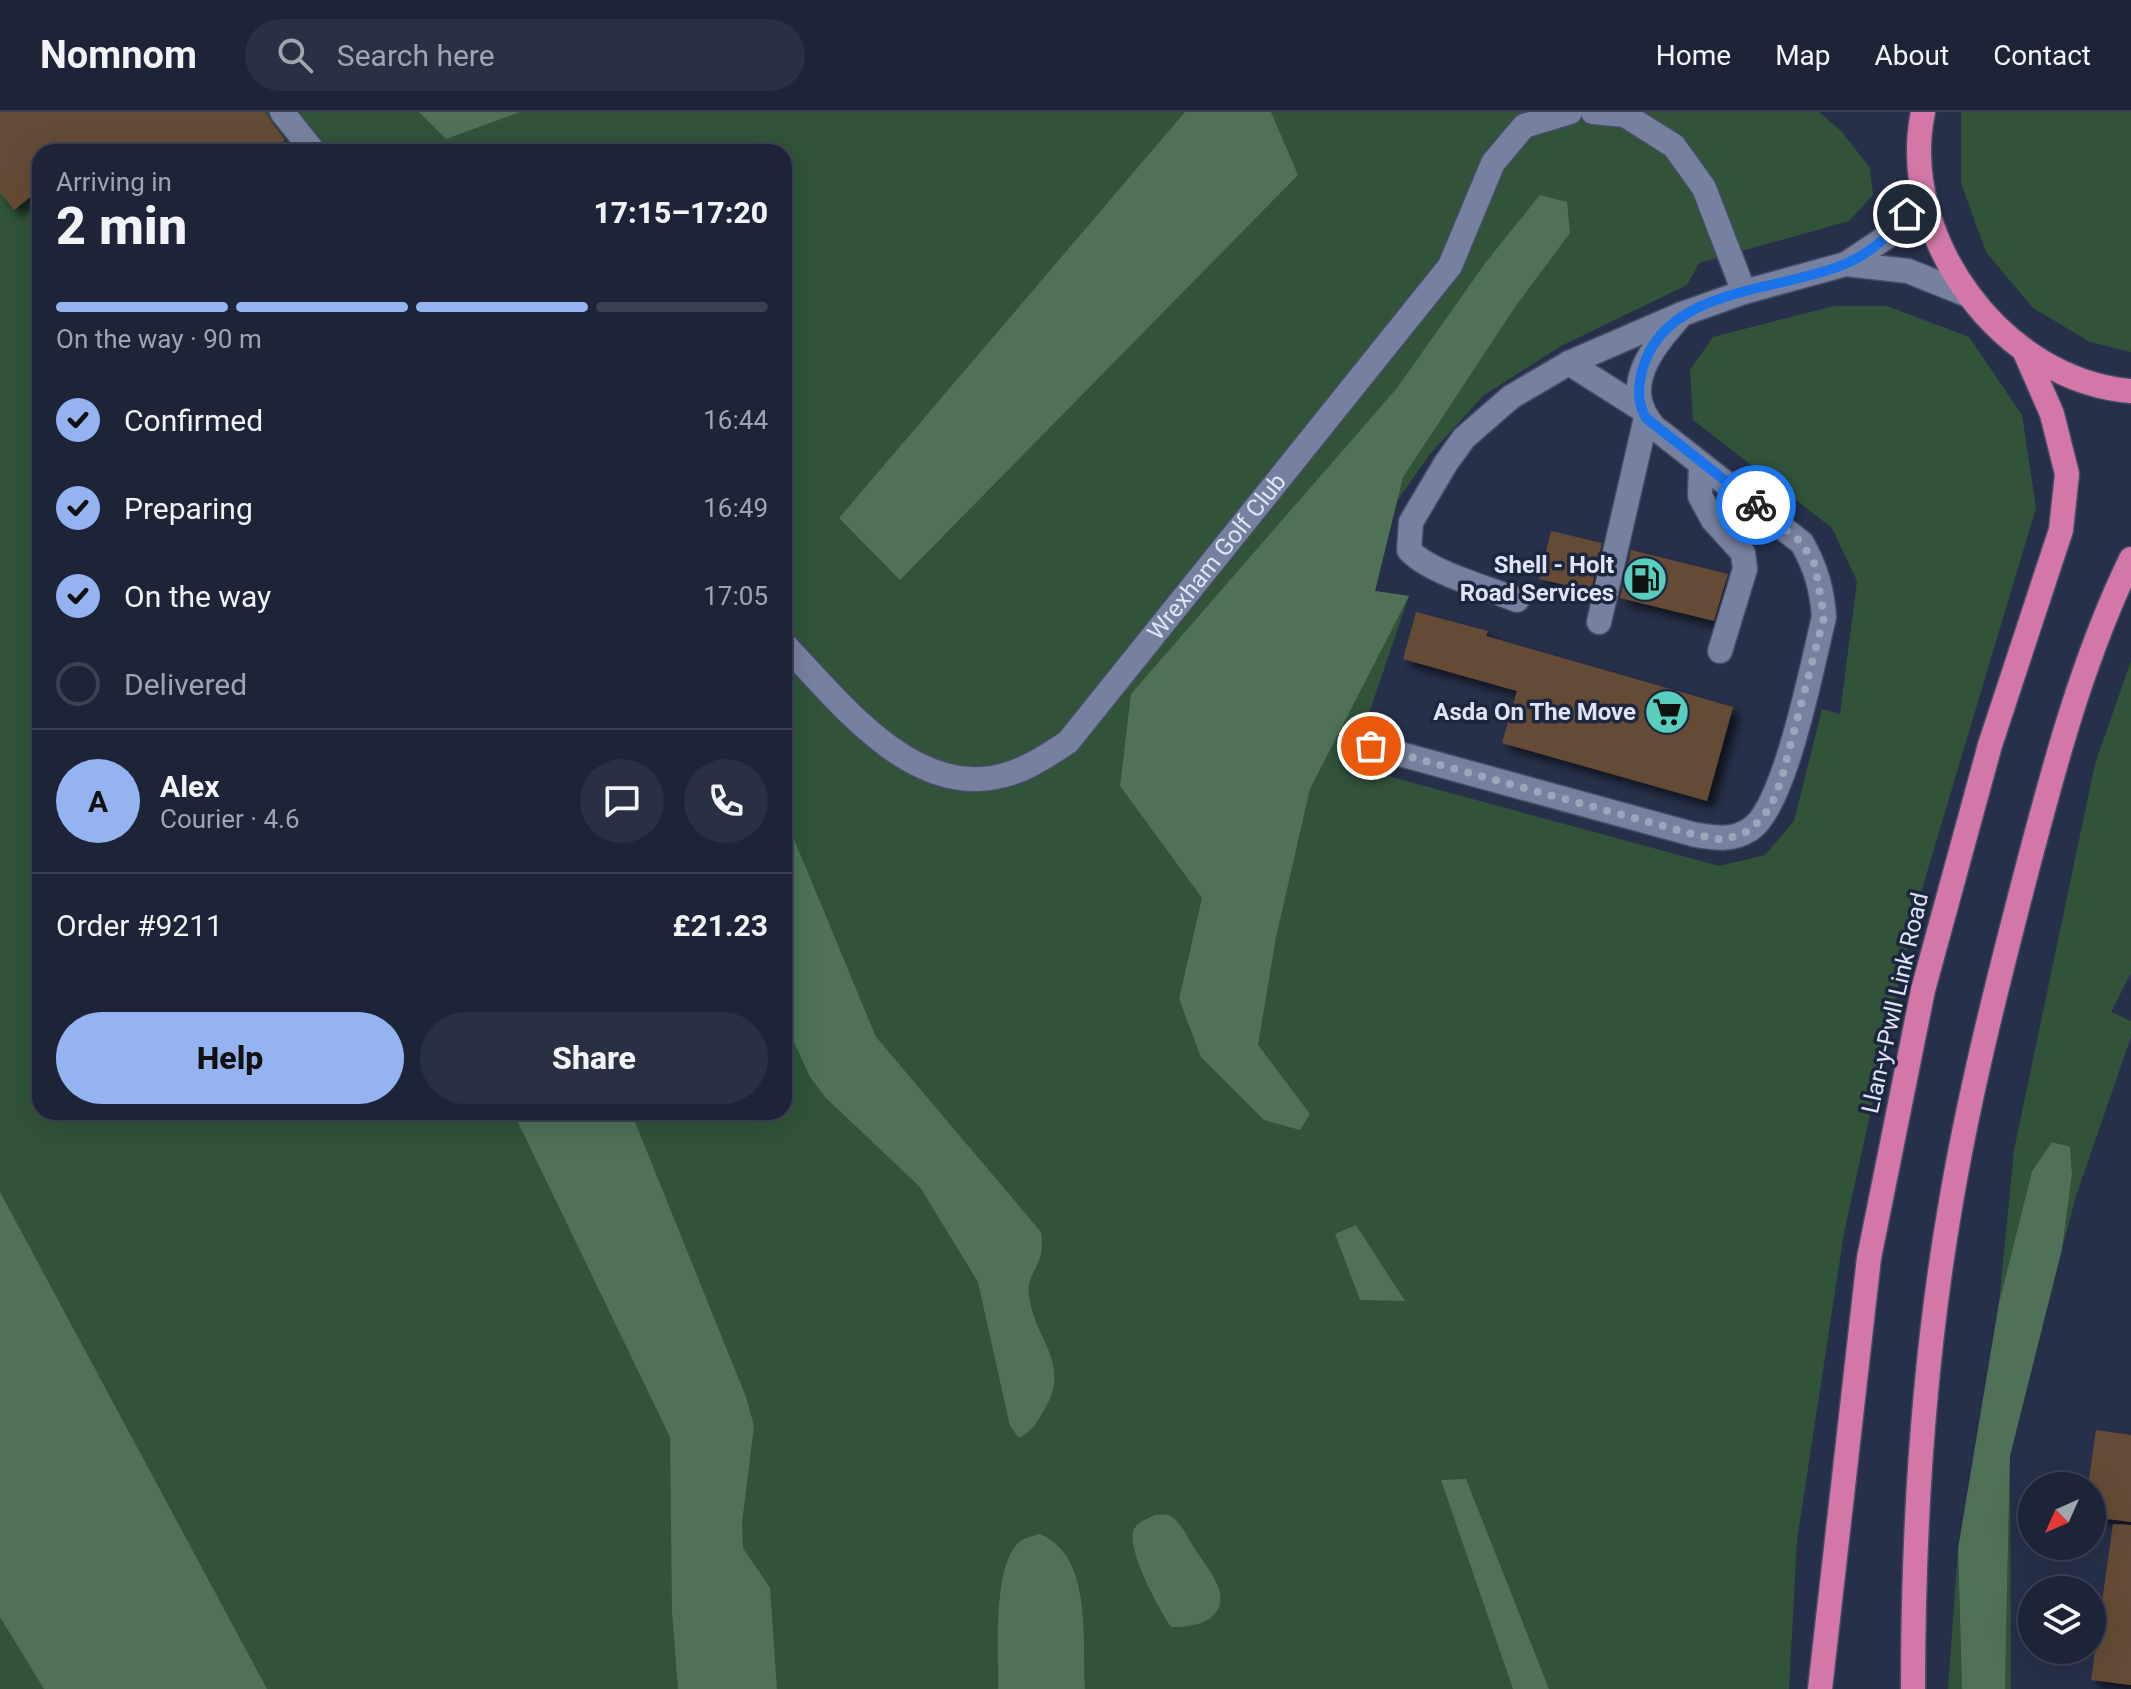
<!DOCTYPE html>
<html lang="en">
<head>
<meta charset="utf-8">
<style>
  :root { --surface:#1d2438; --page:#2a3043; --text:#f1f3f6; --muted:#a0a4ae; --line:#3b4153; --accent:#95b2f1 }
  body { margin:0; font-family:Roboto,sans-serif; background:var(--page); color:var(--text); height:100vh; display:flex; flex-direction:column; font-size:30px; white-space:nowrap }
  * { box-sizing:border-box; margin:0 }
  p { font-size:26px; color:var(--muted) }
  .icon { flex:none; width:44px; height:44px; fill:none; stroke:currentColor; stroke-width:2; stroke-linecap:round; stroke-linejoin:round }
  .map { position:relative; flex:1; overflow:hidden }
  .panel { position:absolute; left:32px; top:32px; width:760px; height:976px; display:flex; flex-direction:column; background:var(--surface); border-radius:24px; box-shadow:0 8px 32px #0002,0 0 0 2px var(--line) }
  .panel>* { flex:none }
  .needle { width:52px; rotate:225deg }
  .buttons { position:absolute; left:2018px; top:1360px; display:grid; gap:16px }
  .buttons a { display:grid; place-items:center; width:88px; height:88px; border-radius:50%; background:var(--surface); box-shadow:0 8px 32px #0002,0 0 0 2px var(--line); font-size:40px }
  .pin { position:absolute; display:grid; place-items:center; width:68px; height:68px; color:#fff; margin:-34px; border:4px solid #fff; border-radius:50%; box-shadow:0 2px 8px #0007 }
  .courier { position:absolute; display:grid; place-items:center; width:80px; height:80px; margin:-40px; border:6px solid #1a73e8; border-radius:50%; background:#fff; color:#222; box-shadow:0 2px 10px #0007 }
  .headline em { font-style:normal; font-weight:800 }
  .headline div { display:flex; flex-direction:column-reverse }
  .headline { display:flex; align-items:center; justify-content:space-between; height:136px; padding:0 24px }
  h1 { font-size:52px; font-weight:800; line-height:60px }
  .bar { display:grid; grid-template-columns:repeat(4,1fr); gap:12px 8px; align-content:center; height:96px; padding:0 24px }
  .bar i { height:10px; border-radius:6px; background:var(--line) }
  .bar .selected { background:var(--accent) }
  .bar p { grid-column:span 4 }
  .line { display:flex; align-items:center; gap:20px; padding:0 24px; border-top:2px solid var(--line) }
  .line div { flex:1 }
  .round { display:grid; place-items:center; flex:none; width:84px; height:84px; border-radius:42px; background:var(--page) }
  ol { padding:0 24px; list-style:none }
  li { display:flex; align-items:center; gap:24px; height:88px }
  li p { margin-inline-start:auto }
  li .icon { padding:8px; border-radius:50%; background:var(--accent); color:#111; stroke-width:4 }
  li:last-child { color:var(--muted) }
  li i { width:44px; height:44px; border:4px solid var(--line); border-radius:50% }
  .cta { display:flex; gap:16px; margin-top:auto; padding:16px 24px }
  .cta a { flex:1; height:92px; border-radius:48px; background:var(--accent); color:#111; font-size:32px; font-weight:800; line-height:92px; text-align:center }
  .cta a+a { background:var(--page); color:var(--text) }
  header { display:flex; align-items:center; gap:48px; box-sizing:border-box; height:112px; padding:0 40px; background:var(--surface); border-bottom:2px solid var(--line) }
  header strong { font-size:38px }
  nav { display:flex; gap:44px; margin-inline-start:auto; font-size:28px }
  .search { width:560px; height:72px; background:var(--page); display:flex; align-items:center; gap:20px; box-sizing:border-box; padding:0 28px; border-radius:44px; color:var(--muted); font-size:30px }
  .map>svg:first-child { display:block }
  .green { fill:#31533a; fill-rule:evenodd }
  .forest { fill:#4e7157 }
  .building { fill:#654c35; filter:url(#shadow) }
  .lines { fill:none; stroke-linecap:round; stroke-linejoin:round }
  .minor-casing { stroke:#464c63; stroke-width:27 }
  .highway-casing { stroke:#464c63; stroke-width:27 }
  .minor { stroke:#7681a0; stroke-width:24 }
  .highway { stroke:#d277a8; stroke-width:24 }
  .done { stroke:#9ea5ba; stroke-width:8; stroke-dasharray:0 14.4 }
  .route { stroke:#1a73e8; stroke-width:10 }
  .labels { text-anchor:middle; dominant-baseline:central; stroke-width:7; stroke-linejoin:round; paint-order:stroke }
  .street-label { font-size:24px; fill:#dee4f6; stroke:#1d263f }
  .poi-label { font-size:24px; font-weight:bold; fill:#dee4f6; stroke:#1d263f; text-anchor:end }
</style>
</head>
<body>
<header>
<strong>Nomnom</strong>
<div class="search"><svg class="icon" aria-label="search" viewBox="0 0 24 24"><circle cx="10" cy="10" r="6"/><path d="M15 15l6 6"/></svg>Search here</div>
<nav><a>Home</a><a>Map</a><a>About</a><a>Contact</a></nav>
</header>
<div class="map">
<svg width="2131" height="1577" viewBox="0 0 2131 1577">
  <defs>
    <filter id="shadow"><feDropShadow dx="7" dy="7" stdDeviation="4" flood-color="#0009"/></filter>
  </defs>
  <rect width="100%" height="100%" fill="#27304a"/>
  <!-- green -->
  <path class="green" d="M0,0H1819L1842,20L1870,56L1873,83L1849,109L1699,151L1687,173L1561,234L1484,283L1430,342L1397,389L1375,479L1409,484L1351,654L1719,754L1765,743L1794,709L1822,597L1840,602L1857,469L1832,416L1693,308L1690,258L1713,225L1834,194H1887L1969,225L2022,303L2036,396L1913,807L1844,1121L1797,1428L1789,1577H0ZM40,40H784V1000H40Z
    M1961,0H2131V240L2090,230L2033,196L1986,140L1961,71Z
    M2131,549V861L2111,900L2131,909V925L2076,1084L2062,1137L2072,1063L2070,1036L2052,1030L2032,1059L1999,1191L2014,1038L2095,652Z
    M2010,1344L2011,1577H2005Z
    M1958,1437L1962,1577H1948Z"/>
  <!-- forest -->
  <path class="forest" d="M419,0H520L446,27Z
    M1185,0H1271L1298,63L900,468L839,406Z
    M1540,83L1567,90L1570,121L1515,195L1403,365L1375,479L1409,484L1310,677L1276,825L1258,933L1310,1002L1300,1018L1264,1008L1201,945L1179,887L1202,786L1120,674L1131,582L1397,276L1486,150Z
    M784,703L876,925L1041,1120C1047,1155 1025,1159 1029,1184C1035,1229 1073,1252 1043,1300C1036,1312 1031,1320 1019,1326L1010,1314L978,1170L920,1075L825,985L810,965L784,908Z
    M513,1000H631L746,1285L754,1314L742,1411L743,1436L770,1476L777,1577H678L672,1499L670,1325Z
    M2052,1030L2070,1035L2072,1063L2062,1137L2010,1344L2005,1577H1962L1958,1437L1999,1191L2032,1059Z
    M0,1080L267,1577H44L0,1505Z
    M1356,1113L1405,1189L1360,1188L1335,1122Z
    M1466,1367L1549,1577H1513L1441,1368Z
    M1155,1403C1159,1403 1163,1402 1168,1403C1180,1407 1188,1427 1195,1437C1203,1450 1217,1466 1220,1481C1225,1510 1191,1516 1171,1515C1159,1498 1125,1435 1134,1417C1139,1409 1147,1407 1155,1403Z
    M1040,1422C1093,1444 1082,1527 1085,1577H998C999,1540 992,1458 1018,1431C1023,1426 1033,1424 1040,1422Z"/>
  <!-- building -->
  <path class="building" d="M0,0H264L285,28L269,40H40V77L14,98L0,80Z
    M1551,419L1602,431L1591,479L1539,467Z
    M1631,438L1728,462L1714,509L1620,486Z
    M1416,500L1488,519L1486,524L1733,595L1707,689L1502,631L1517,579L1403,547Z
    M2096,1318L2131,1323V1410L2092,1405V1374H2088Z
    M2113,1412L2131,1413V1573L2091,1568Z"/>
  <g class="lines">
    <!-- minor casing -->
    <g class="minor-casing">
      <g id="minor">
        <path d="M282,0L314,40"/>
        <path d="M1593,0L1625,3L1674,34L1704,76L1744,180"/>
        <path d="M1846,152L1908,159L1968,183"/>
        <path d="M1569,251L1640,296"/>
        <path d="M1701,353L1700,384L1713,408L1743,441L1745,457L1720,539"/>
        <path d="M1517,488C1488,476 1428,460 1409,438L1411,410L1446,351L1464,326L1511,285L1569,251L1682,202L1744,180L1846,152L1891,122L1923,82"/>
        <path d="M1599,510L1646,306"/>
        <path id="s1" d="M784,532C836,586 906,679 991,666C1020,662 1044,646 1068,630L1450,154L1493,51L1524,14L1570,0"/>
        <path d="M1371,634L1696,723C1715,726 1732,729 1749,718C1785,698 1813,549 1824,505C1822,477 1816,456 1802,431L1654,315C1618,274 1654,234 1682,202"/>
      </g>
    </g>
    <!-- highway casing -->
    <g class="highway-casing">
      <path id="highway" d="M1923,0C1897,125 2002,269 2131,279
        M1820,1577L1869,1146L1923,878L1990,633L2061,418L2067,362L2052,302L2024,238
        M1913,1577C1913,1414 1923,1251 1951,1090C1969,984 1996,877 2023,773C2052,662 2081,550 2131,447"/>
    </g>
    <!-- minor -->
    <use href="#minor" class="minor"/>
    <!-- highway -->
    <use href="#highway" class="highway"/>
  </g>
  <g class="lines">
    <!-- done -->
    <path class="done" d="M1371,634L1696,723L1724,728L1751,718L1770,696L1781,669L1824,505L1815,453L1802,431L1756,393"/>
    <!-- route -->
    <path class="route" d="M1756,393L1646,306C1637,290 1638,276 1642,259C1664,174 1780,180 1845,152C1869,142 1891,122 1907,102"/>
  </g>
  <!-- icons -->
  <defs>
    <g id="fuel-disc" transform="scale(2.3)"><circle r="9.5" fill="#59cebf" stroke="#1d263f"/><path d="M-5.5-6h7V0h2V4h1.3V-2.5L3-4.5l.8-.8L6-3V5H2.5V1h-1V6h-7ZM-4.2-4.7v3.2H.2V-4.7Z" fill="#111"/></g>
    <g id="supermarket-disc" transform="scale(2.3)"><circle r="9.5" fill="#59cebf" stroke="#1d263f"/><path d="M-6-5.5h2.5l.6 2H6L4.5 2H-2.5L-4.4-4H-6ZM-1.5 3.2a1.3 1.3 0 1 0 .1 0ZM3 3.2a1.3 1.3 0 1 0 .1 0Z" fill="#111"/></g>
  </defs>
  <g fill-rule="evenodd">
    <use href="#fuel-disc" x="1645" y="467"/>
    <use href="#supermarket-disc" x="1667" y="600"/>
  </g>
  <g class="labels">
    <!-- street labels -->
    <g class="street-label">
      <text stroke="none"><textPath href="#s1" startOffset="580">Wrexham Golf Club</textPath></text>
      <text transform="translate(1895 891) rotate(-77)">Llan-y-Pwll Link Road</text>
    </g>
    <!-- poi labels -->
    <g class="poi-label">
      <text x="1614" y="453">Shell - Holt<tspan x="1614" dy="28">Road Services</tspan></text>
      <text x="1636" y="600">Asda On The Move</text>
    </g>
  </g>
</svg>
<div class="buttons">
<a><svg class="needle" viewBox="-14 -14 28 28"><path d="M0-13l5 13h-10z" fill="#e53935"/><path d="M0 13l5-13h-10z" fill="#a0a4ae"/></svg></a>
<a><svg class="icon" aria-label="layers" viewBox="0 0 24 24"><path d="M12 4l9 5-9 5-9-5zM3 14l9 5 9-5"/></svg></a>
</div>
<div class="pin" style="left:1371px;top:634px;background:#ea580c"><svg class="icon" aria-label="bag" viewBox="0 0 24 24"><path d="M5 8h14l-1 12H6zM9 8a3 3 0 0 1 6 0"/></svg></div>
<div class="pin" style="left:1907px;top:102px;background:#1f2937"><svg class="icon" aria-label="home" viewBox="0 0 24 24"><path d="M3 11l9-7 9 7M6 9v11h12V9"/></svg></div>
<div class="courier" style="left:1756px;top:393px"><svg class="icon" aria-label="bike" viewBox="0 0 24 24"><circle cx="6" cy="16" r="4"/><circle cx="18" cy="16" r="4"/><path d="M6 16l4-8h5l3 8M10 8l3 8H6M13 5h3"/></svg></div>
<section class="panel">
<div class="headline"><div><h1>2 min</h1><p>Arriving in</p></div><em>17:15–17:20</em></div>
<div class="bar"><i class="selected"></i><i class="selected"></i><i class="selected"></i><i></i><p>On the way · 90 m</p></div>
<ol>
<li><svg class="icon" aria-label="check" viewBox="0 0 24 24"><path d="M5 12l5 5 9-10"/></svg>Confirmed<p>16:44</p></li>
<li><svg class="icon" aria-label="check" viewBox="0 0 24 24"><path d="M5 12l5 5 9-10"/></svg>Preparing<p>16:49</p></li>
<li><svg class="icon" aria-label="check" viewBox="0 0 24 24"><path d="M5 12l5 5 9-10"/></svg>On the way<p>17:05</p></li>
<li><i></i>Delivered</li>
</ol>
<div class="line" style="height:144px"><b class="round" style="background:var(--accent);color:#111">A</b><div><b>Alex</b><p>Courier · 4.6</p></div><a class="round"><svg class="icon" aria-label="chat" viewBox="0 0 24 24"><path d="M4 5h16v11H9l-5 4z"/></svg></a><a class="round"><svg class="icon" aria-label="phone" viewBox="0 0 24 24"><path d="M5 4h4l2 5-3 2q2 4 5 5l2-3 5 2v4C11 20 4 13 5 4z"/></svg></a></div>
<div class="line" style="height:104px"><div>Order #9211</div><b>£21.23</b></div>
<div class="cta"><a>Help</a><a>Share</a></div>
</section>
</div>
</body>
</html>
